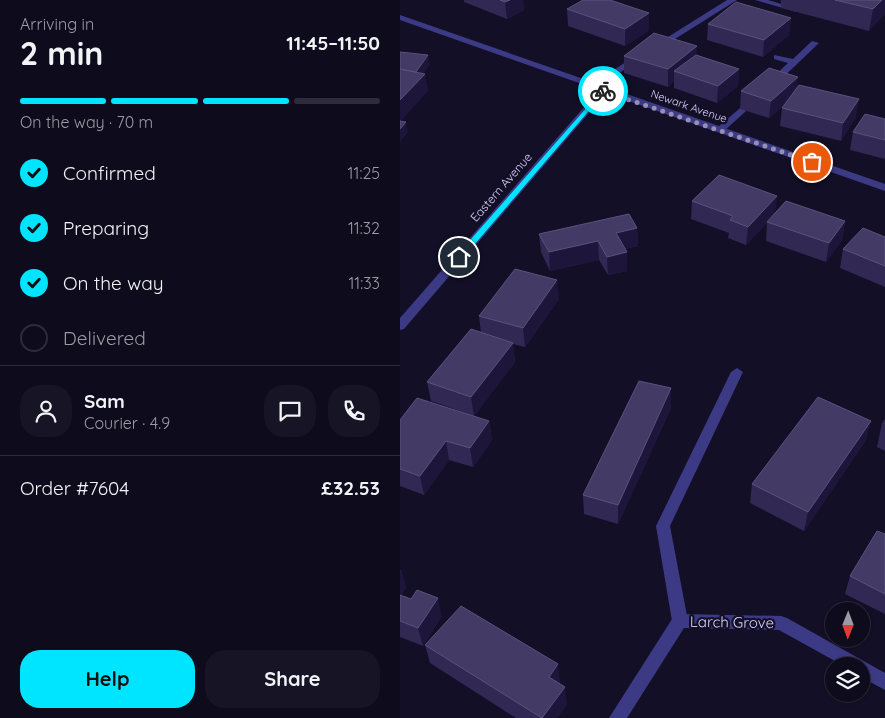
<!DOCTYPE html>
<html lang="en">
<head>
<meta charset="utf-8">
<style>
  :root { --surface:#0e0b1c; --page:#171425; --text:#f1f3f6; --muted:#9b9ba3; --line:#2e2b3b; --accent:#00e5ff }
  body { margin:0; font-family:Quicksand,sans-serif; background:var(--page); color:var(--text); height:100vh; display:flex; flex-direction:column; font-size:19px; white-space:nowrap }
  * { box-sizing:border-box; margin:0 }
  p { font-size:16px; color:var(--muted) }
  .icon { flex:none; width:28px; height:28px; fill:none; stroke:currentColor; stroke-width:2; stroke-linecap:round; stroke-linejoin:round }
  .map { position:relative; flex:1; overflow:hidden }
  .sheet { display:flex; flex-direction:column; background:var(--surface); width:400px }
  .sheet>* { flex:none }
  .needle { width:32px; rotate:181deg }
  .fabs { position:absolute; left:425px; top:602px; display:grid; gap:10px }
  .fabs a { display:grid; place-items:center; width:45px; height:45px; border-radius:50%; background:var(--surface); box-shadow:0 1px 4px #0004,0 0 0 1px var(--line); font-size:25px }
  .pin { position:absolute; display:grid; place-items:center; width:42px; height:42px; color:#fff; margin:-21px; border:2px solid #fff; border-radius:50%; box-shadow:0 1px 5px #0007 }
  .courier { position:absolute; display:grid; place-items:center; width:50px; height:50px; margin:-25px; border:4px solid #00e5ff; border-radius:50%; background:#fff; color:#222; box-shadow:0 1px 6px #0007 }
  .headline em { font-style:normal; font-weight:700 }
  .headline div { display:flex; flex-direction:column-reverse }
  .headline { display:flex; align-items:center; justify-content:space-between; height:85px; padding:0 20px }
  h1 { font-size:32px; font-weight:700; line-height:38px }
  .bar { display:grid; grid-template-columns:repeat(4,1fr); gap:8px 5px; align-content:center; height:60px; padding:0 20px }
  .bar i { height:6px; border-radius:4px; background:var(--line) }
  .bar .on { background:var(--accent) }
  .bar p { grid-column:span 4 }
  .line { display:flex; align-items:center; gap:12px; padding:0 20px; border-top:1px solid var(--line) }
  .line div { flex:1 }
  .round { display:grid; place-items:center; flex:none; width:52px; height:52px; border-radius:20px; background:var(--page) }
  ol { padding:0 20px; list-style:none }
  li { display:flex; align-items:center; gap:15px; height:55px }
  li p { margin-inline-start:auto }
  li .icon { padding:5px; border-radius:50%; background:var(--accent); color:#111; stroke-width:4 }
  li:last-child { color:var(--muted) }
  li i { width:28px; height:28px; border:2px solid var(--line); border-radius:50% }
  .cta { display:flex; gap:10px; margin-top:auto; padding:10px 20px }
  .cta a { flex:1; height:58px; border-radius:20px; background:var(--accent); color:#111; font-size:20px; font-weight:700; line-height:58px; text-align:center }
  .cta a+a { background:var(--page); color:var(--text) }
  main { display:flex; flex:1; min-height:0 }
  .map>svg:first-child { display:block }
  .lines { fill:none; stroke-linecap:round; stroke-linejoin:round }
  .service { fill:#3d3a85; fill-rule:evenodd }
  .minor { fill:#3d3a85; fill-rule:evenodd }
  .tertiary { fill:#3d3a85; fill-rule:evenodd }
  .wall { fill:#312854 }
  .shaded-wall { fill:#1d163a }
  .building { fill:#433a66; stroke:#5a527e }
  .route { fill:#00e5ff }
  .done { stroke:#948fb3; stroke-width:5; stroke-dasharray:0 9 }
  .labels { text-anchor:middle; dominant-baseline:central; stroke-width:4.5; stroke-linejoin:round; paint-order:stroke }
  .far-street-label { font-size:11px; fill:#d9d4ff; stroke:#130f26 }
  .street-label { font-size:12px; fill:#d9d4ff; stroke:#130f26 }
  .near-street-label { font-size:15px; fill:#d9d4ff; stroke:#130f26 }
</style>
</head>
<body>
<main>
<section class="sheet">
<div class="headline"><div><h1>2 min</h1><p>Arriving in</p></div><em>11:45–11:50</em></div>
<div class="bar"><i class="on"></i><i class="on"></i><i class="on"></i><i></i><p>On the way · 70 m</p></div>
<ol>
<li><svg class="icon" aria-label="check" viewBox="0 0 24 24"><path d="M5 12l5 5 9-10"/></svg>Confirmed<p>11:25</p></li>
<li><svg class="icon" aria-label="check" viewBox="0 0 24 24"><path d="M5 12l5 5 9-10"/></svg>Preparing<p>11:32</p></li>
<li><svg class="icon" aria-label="check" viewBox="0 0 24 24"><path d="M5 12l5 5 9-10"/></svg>On the way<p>11:33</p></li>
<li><i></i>Delivered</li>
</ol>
<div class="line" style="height:90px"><a class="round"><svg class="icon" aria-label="person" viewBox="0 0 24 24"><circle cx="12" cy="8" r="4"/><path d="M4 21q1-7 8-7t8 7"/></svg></a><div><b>Sam</b><p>Courier · 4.9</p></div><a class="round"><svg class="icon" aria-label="chat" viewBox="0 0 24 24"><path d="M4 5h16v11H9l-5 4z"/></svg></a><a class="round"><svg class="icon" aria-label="phone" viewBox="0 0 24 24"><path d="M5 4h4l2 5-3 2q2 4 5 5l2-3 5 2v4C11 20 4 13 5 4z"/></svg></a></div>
<div class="line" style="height:65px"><div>Order #7604</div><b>£32.53</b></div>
<div class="cta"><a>Help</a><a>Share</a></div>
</section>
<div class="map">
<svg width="485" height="718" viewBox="0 0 485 718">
  <rect width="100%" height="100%" fill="#130f26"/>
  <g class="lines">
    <!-- service -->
    <path class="service" d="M327,0H337L259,49L252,47Z
      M355,0H368L401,10L397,12Z
      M412,41L419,43L374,86H368V82L388,63L374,59V55L393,59Z
      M234,57L241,59L196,88H190L188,86Z
      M354,96L359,99L357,101L323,132H317V128Z
      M337,368L343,372L270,526L288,621L286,626L280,628L274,626L272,621L256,526L331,372Z"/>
    <!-- minor -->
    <path class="minor" d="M280,614L381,616L387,618L485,673V690L461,677V666H444L379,630L284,628L227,718H209L274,616Z"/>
    <!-- tertiary -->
    <path class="tertiary" d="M0,15L485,184V191L206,93L4,329L0,330V318L199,90L0,20Z"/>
  </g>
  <!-- wall -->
  <path class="wall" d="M64,0H123L124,10L107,19L64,2Z
    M381,0H485L469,31L381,8Z
    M167,9L249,30L225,46L168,26Z
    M391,18L389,35L363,57L307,40L308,24Z
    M297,55L339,69L338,86L317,103L274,88V81L268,87L224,73V56Z
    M397,87L456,117L441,141L380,126L382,108L383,106L369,118L340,109L341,91Z
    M485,119V159L450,150L453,132Z
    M292,201L375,213L445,221L442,240L426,262L366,241L367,223L346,245L328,238L329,233L291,219Z
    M237,228L238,246L225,249L227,271L208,275L199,260L150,271L141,252L139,234Z
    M485,237V287L440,268L443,249Z
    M159,299L125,347L113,344L115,362L74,416L31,401L27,382L81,333L79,316Z
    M271,408L218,524L184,514L183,495Z
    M485,419V451L477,447L482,423Z
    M0,420L89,421L92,440L73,467L49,460L24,495L0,486Z
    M466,440L404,531L350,503L352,484Z
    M485,534V614L445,594L450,576Z
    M0,570H1L6,588L1,595L42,616L23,646L0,637Z
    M25,645L160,681L159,683L167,704L157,718H116L30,663Z"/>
  <!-- shaded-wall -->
  <path class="shaded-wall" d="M110,0H123L124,10L107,19L105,2Z
    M482,0H485V14L469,31L473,9Z
    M249,13V30L225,46V29Z
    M391,18L389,35L363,57L364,40Z
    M297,46L296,63L274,71V81L268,87V69Z
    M28,55L30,65L17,81L16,72Z
    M339,69L338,86L317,103L318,86Z
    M25,74L28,91L0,122V100Z
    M398,77L396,95L369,118L371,101Z
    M459,99L456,117L441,141L443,123Z
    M6,122L8,132L0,142V129Z
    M377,196L375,215L346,245L348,227Z
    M445,221L442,240L426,262L429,243Z
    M237,228L238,246L216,251V233Z
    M198,241L199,260L150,271L149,252Z
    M227,252V271L208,275L207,257Z
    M157,280L159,299L125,347L123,328Z
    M113,343L115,362L74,416L71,397Z
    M271,388V408L218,524V505Z
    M89,421L92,440L73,467L70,448Z
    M471,421L466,440L404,531L408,512Z
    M46,441L49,460L24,495L20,476Z
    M1,570L6,588L0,597V571Z
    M38,598L42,616L23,646L18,628Z
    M158,664L160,681L151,694L149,677Z
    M165,687L167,704L157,718H142Z"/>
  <!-- building -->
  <path class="building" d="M100,0H110L105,2Z
    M183,0H210L249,13L225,29L167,9Z
    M435,0H482L473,9Z
    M336,2L391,18L364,40L308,24Z
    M254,33L297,46L268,69L224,56Z
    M0,52L28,55L16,72L0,69Z
    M296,55L339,69L318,86L274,71Z
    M369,68L398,77L371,101L341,91Z
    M0,69L25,74L0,100Z
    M399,85L459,99L443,123L382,108Z
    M465,114L485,119V140L453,132Z
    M0,121L6,122L0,129Z
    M319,175L377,196L348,227L330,220L333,216L292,201Z
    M386,201L445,221L429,243L367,222Z
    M229,214L237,228L216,233L227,252L207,257L198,241L149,252L139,234Z
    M463,228L485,237V266L443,249Z
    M115,269L157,280L123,328L79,316Z
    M71,329L113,343L71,397L27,382Z
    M239,381L271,388L218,505L183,495Z
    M418,397L471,421L408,512L352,484Z
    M17,398L89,421L70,448L46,441L20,476L0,469V420Z
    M477,531L485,534V594L450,576Z
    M17,590L38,598L18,628L0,621V595L11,599Z
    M61,606L158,664L149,677L165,687L142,718L25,645Z"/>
  <!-- route -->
  <path class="route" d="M203,89L205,92L62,259H57V255Z"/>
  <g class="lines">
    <!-- done -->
    <path class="done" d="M203,91L412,162"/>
  </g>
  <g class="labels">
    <!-- far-street labels -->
    <g class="far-street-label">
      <text transform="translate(289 106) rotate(19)">Newark Avenue</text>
    </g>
    <!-- street labels -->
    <g class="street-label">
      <text transform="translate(101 187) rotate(-49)">Eastern Avenue</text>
    </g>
    <!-- near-street labels -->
    <g class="near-street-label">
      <text transform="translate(332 622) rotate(1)">Larch Grove</text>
    </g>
  </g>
</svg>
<div class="fabs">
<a><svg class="needle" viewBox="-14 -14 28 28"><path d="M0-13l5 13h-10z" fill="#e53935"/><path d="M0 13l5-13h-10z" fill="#9b9ba3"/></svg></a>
<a><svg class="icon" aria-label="layers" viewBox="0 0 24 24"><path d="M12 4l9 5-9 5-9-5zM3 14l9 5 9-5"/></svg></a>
</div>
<div class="pin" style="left:412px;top:162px;background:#ea580c"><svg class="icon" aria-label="bag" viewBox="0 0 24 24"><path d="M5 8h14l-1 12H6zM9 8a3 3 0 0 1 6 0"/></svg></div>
<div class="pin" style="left:59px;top:257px;background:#1f2937"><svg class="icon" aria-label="home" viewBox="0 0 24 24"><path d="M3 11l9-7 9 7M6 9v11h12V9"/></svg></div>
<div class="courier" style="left:203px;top:91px"><svg class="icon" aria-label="bike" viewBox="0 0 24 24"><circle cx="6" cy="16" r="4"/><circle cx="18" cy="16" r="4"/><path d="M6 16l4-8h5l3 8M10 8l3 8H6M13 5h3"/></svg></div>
</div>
</main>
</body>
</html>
